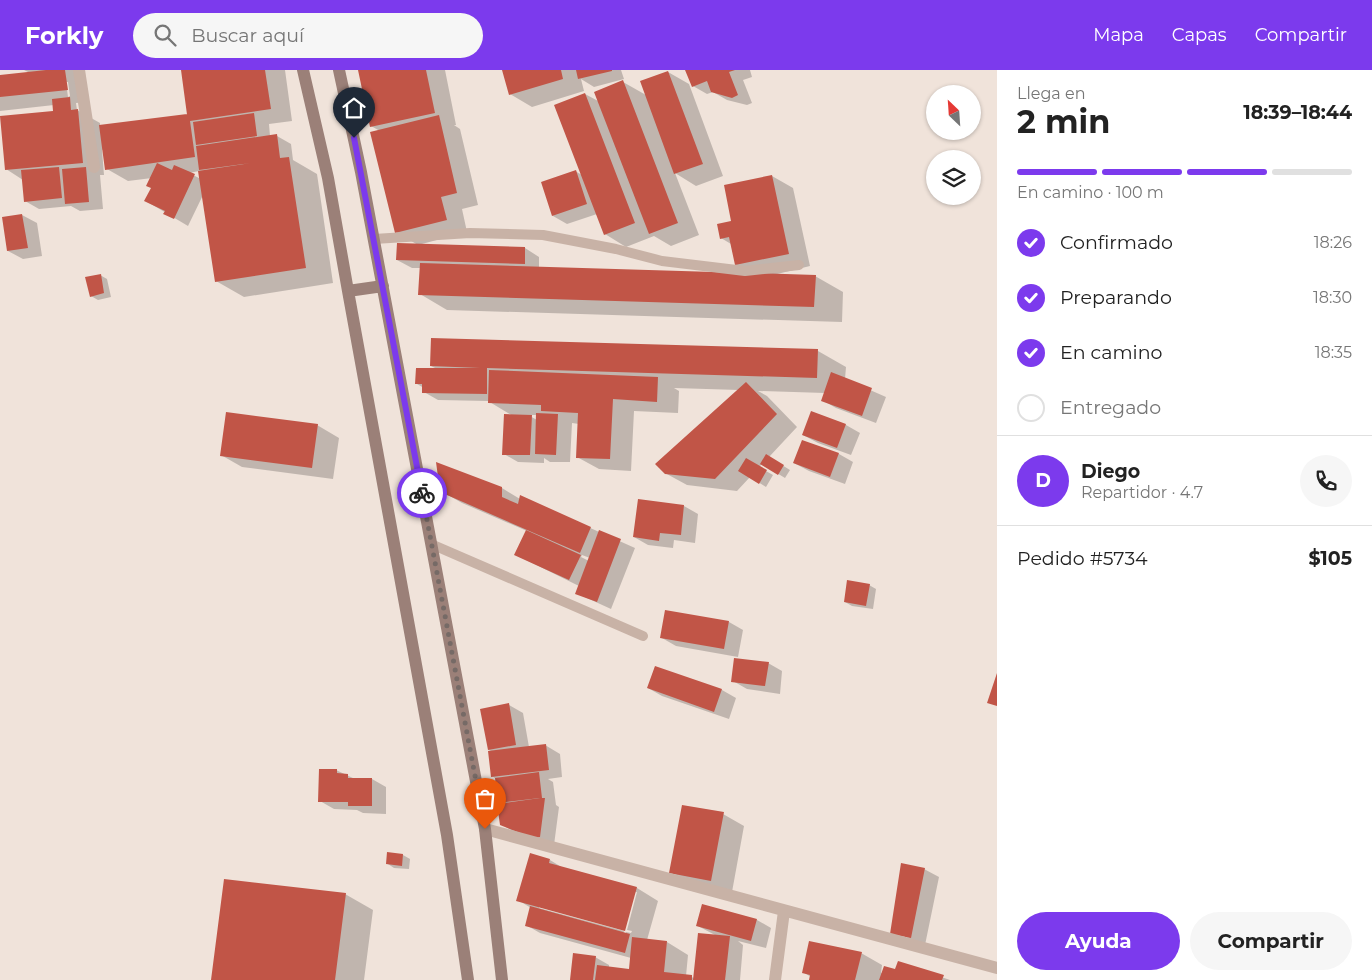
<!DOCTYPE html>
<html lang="es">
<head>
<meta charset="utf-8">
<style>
  :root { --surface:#fff; --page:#f6f6f6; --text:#222; --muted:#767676; --line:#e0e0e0; --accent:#7c3aed }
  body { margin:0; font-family:Montserrat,sans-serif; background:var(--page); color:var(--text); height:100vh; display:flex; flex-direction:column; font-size:19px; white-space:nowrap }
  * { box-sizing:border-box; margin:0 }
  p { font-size:16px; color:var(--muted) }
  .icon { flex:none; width:28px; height:28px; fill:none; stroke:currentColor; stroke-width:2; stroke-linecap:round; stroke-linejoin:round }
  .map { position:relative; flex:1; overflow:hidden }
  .details { display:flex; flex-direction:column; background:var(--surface); width:375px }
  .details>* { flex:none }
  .needle { width:32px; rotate:335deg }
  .controls { position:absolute; left:926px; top:15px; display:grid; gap:10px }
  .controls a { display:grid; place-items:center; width:55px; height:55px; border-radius:50%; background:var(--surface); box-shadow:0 1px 4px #0004; font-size:25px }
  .pin { position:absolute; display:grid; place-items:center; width:42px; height:42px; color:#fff; margin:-51px -21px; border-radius:50% 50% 50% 0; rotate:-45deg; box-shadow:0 0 5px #0007 }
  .pin .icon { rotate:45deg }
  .courier { position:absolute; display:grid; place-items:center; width:50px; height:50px; margin:-25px; border:4px solid #7c3aed; border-radius:50%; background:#fff; color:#222; box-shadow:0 1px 6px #0007 }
  .head em { font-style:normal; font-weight:700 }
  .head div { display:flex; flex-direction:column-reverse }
  .head { display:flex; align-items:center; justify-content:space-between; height:85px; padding:0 20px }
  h1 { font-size:32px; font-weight:700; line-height:38px }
  .bar { display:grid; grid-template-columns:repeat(4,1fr); gap:8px 5px; align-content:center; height:60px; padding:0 20px }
  .bar i { height:6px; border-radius:4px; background:var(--line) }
  .bar .selected { background:var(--accent) }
  .bar p { grid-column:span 4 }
  .line { display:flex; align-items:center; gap:12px; padding:0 20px; border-top:1px solid var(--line) }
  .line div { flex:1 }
  .round { display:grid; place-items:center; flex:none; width:52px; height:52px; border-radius:26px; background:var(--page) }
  ol { padding:0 20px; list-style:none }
  li { display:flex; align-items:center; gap:15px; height:55px }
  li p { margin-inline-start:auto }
  li .icon { padding:5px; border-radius:50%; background:var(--accent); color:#fff; stroke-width:4 }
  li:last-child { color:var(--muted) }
  li i { width:28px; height:28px; border:2px solid var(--line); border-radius:50% }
  .button { display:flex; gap:10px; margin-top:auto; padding:10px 20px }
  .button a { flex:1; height:58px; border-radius:30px; background:var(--accent); color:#fff; font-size:20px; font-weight:700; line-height:58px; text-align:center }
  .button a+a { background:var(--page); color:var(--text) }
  header { display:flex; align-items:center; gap:30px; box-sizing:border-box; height:70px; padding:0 25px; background:var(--accent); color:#fff }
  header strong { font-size:24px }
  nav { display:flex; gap:28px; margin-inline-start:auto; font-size:18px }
  .search { width:350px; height:45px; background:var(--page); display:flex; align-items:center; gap:12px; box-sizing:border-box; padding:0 18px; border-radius:28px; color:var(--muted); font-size:19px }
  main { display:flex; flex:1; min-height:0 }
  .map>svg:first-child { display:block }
  .shadow { fill:#0003; fill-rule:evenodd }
  .building { fill:#c15547 }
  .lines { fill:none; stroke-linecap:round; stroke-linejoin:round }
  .service { stroke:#c8b2a6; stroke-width:10 }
  .minor { stroke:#c8b2a6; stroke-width:12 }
  .secondary { stroke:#9b8078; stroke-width:12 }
  .done { stroke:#766a66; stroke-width:5; stroke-dasharray:0 9 }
  .route { stroke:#7c3aed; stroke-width:6 }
</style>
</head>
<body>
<header>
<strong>Forkly</strong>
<div class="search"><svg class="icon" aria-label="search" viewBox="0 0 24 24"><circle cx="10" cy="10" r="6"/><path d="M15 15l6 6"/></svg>Buscar aquí</div>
<nav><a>Mapa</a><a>Capas</a><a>Compartir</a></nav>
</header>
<main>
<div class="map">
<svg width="997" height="910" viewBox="0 0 997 910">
  <rect width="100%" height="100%" fill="#f0e3da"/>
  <!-- shadow -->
  <path class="shadow" d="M24,0H84L89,32L76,33L77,40L100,53V57L189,45L182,0H285L292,51L269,54L270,66H277L291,74L293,90L317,104L333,213L244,227L216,211L203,125L188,156L146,131L152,118V108L128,111L107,99L104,79L102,80L104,105H100L103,139L80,141L71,136L39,139L25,131L23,110L6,99L58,42L54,35L0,41V6L30,3ZM66,12H68L70,26L68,27ZM199,101L201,109L189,103Z
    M360,0H445L456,55H454L460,59L478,135L462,139L467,162L418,175L525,178L539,187V198L752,204L736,195L731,174L721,168L772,106L793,118L810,196L773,205L815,206L843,222L842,252L447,240L420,224L421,198H412L397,190L418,175L396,162L380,61L371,56Z
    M503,0H621L624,9L594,17L581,9L584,21L532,37L510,24Z
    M687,0H750L752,7L743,10L752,33L747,35L727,30L713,22L707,24L693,16Z
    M668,2L689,14L723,106L696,116L675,103L699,165L671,176L654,166L626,177L605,164L597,144L567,154L553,146L575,101L582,105L585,24L600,32L623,12L646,25Z
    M22,145L37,153L42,186L23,189L8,181L3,148Z
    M100,205L107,209L111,227L98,230L91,226Z
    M818,281L846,297L845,309L886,327L876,353L836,338L822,330L825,323L758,321L767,326L797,357L769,387L790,400L785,408L762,394L759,397L773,405L766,417L750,407L737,421L687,415L665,403L739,320L674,318L679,321L678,343L634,341L631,401L599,399L577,387L579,354L572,353L570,392H550L544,388V393L518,392L504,384L513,346L488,331L438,330L424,322V318L417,314L437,299L431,296ZM528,345H537V350Z
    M812,342L846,355L860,363L851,385L818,373L803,365Z
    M317,355L339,368L333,409L242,397L221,385Z
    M803,371L839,384L853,392L845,414L809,401L794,393Z
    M502,418L520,429L521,427L635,478L611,539L576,523L579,516L516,485L527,461L462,433L441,421ZM582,485L590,488L589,491L581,487Z
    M639,430L684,436L698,444L695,473L674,470L673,478L648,475L634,467Z
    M869,515L876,519L873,539L852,536L845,532Z
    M729,552L743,560L738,587L676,576L662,568Z
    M768,593L782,601L780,624L747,619L733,611Z
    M655,597L722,620L736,628L729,649L662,626L648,618Z
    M509,635L523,643L529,677L545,675L560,684L562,707L548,709L553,712L556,735L559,737L554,775L516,763L501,754L503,734L499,732L496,709L492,706L493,682L489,680Z
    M336,700L355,709H372L386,717V744L363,743L357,740L334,739L320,731Z
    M723,744L744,756L732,822L670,803Z
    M388,784L403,785L410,789L409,799L394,798L388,794Z
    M550,790L563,798L637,818L658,831L647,870L667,872L688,885L686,906L695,908L715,865L698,856L703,835L757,850L771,858L766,878L738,871L743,875L740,910H571L595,887L609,895V898L630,900L631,888L540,863L526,855L531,838L518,830ZM637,822L627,860L632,861L631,863L626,862L625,867L622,866L624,861L539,838V835Z
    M924,799L939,807L925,875L906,872Z
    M345,824L373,840L364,910H213Z
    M861,883L882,895L881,903L896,901L898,892L950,910H810L811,907L803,902Z"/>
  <!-- building -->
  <path class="building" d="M46,0H65L68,20L0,27V5Z
    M181,0H265L271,39L190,51L195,87L105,100L99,55L187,44L188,52Z
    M358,0H426L435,43L370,57Z
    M502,0H561L563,9L509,25Z
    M576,0H612V1L578,9Z
    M685,0H735L729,2L738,25L732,28L711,22L707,11L692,17Z
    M668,1L703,94L674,104L640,11Z
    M623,10L678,153L649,164L594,22Z
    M585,23L635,153L604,165L554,35Z
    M70,27L71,40L78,39L83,93L5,100L0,46L53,41L52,29Z
    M254,43L257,66L196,75L193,52Z
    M439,45L457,123L441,127L447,150L395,163L370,62Z
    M277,64L280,88L289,87L306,198L215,212L198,101L251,93L199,100L196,76Z
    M157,93L172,100L174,95L195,104L174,149L163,144L165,141L144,131L151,118L146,116Z
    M59,97L62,128L24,132L21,100Z
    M86,97L89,132L65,134L62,99Z
    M576,100L587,134L552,146L541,112Z
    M772,105L789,184L735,195L729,167L720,169L717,154L731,151L724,115Z
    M22,144L28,178L7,181L2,147Z
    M397,173L525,177V194L396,190Z
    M420,193L816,205L814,237L418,225Z
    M101,204L104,223L90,227L85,207Z
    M431,268L818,279L817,308L487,298V324L422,323V314H415L416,298H480L430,296Z
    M489,300L658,307L657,332L613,329L610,389L576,388L578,343L541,341V335L488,333Z
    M831,302L872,318L862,346L821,331Z
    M746,312L777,344L715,409L665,404L655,394Z
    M811,341L846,354L837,378L802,365Z
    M226,342L318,354L312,398L220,386Z
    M536,343L558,344L556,385L535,384Z
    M504,344L532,345L530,385H502Z
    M802,370L839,383L830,407L793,393Z
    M766,384L784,395L778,405L760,394Z
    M746,388L767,400L759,414L738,401Z
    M436,392L502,417V427L518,434L520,425L591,457L580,483L440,422Z
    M638,429L684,435L681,465L660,463L659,471L633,467Z
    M526,460L581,485L569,510L514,485Z
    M599,460L621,469L597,532L575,524Z
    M847,510L870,514L866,536L844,532Z
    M665,540L729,551L724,579L660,568Z
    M734,588L769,592L765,616L731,612Z
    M655,596L722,619L714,642L647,618Z
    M997,603V636L987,633Z
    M509,633L516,675L488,680L480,639Z
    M546,674L549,700L491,707L488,681Z
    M319,699H337V703L348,704V708H372V736H348V732H318Z
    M539,702L542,728H545L540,767L533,768L500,755L497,734L540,728L498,733L495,708Z
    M682,735L724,742L711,811L669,803Z
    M387,782L403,784L402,796L386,794Z
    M530,783L550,789L549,793L637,817L625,861L516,831Z
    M901,793L925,798L911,868L890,864Z
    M224,809L346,823L335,910H211Z
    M702,834L757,849L751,871L696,856Z
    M530,836L630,864L625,883L525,856Z
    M698,863L730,866L725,910H693Z
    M632,867L667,871L664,902L692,905V910H595L597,895L629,899Z
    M809,871L862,882L855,910H809L810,905L802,903Z
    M573,883L596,886L593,910H570Z
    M898,891L944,905L942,910H879L884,896L895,899Z"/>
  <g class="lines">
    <!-- service -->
    <path class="service" d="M374,169L470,163L543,165L616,179L662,191L745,201L799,195
      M431,474L643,566"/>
    <!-- minor -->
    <path class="minor" d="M79,0L94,97
      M485,759L997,898
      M775,910L784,841"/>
    <!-- secondary -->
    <path class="secondary" d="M303,0L328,108L348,221L447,765L468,910
      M339,0L361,102L485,759L502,910
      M348,221L383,216"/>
  </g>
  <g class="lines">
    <!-- done -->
    <path class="done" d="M422,423L485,759"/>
    <!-- route -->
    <path class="route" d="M354,68L422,423"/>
  </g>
</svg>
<div class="controls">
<a><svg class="needle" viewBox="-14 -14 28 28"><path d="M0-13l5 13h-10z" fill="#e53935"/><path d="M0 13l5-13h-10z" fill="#767676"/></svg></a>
<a><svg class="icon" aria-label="layers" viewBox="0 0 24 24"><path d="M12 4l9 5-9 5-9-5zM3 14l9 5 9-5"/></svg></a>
</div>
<div class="pin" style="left:485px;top:759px;background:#ea580c"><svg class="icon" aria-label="bag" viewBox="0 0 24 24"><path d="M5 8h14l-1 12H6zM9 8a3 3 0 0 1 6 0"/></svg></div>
<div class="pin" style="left:354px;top:68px;background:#1f2937"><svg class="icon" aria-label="home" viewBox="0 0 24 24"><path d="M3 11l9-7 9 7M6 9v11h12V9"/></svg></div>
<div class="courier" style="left:422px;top:423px"><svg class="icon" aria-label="bike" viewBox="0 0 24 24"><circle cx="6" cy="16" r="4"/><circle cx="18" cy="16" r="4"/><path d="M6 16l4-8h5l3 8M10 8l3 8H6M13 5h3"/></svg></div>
</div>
<section class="details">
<div class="head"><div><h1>2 min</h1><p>Llega en</p></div><em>18:39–18:44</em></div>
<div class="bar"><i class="selected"></i><i class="selected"></i><i class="selected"></i><i></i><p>En camino · 100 m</p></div>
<ol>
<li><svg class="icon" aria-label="check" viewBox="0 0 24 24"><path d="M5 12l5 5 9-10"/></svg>Confirmado<p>18:26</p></li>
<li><svg class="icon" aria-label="check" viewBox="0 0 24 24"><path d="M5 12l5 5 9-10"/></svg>Preparando<p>18:30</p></li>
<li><svg class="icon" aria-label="check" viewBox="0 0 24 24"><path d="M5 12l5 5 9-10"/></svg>En camino<p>18:35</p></li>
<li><i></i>Entregado</li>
</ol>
<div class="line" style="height:90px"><b class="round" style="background:var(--accent);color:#fff">D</b><div><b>Diego</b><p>Repartidor · 4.7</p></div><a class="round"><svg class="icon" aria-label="phone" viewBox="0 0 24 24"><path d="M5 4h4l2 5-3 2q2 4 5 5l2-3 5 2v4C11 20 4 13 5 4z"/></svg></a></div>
<div class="line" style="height:65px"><div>Pedido #5734</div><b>$105</b></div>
<div class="button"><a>Ayuda</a><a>Compartir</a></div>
</section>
</main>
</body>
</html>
